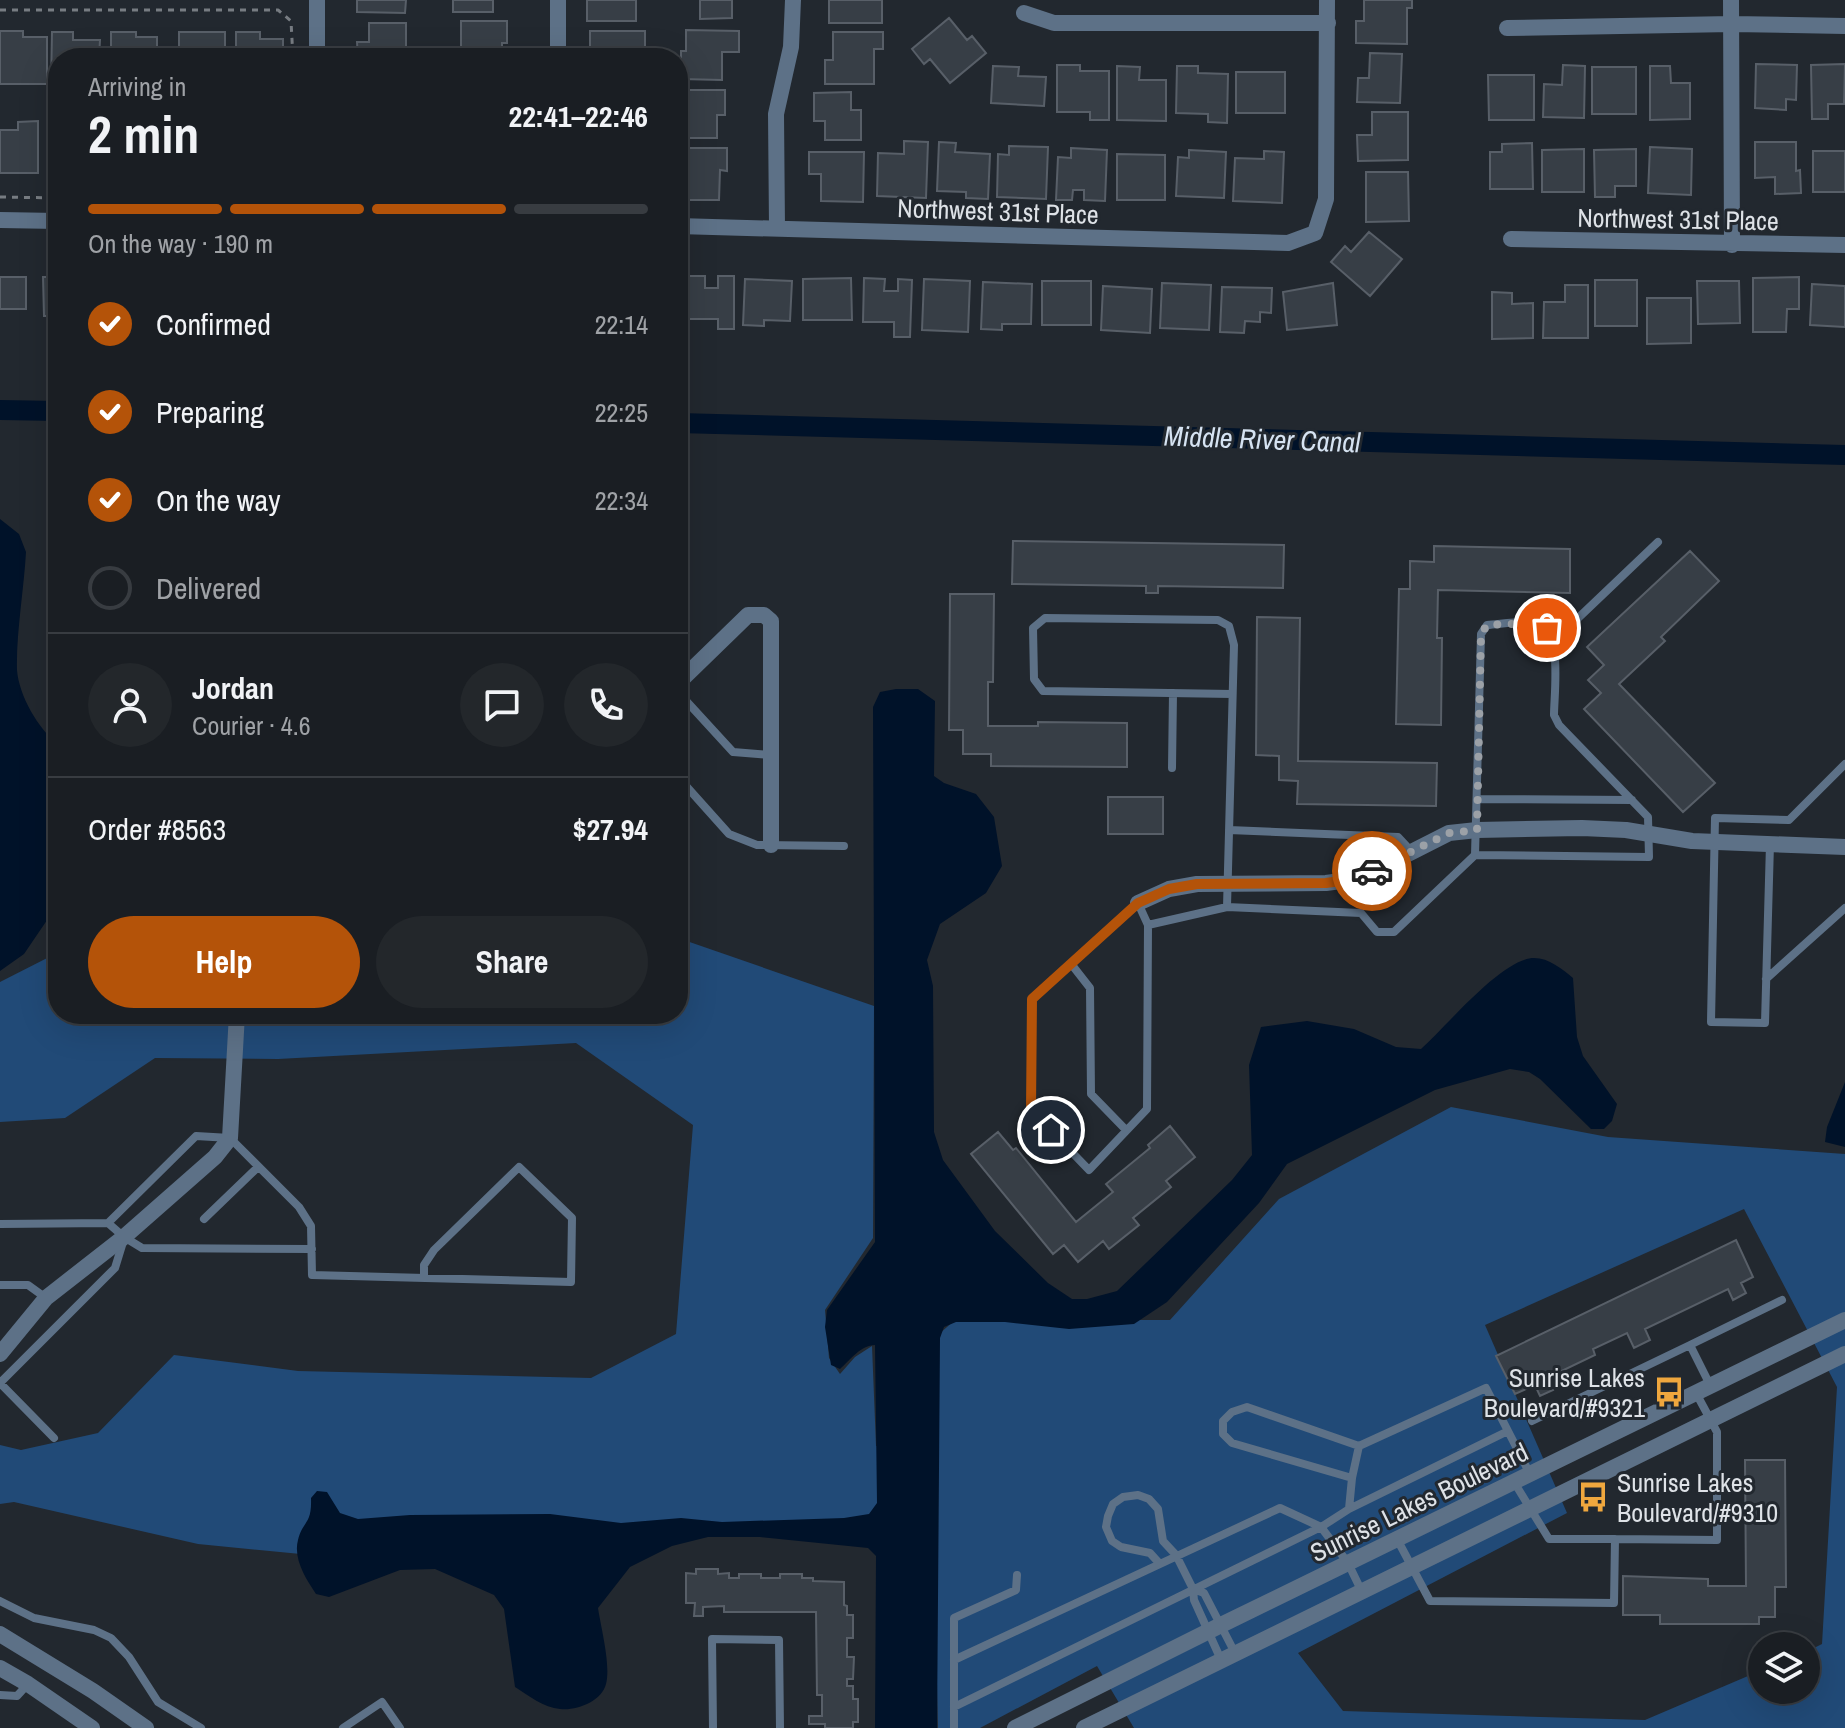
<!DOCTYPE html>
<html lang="en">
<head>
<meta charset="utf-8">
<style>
  :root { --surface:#1a1e23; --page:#23272b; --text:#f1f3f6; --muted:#9fa2a6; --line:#383c41; --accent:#b45309 }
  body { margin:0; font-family:"Archivo Narrow",sans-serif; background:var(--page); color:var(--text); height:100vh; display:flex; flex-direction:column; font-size:30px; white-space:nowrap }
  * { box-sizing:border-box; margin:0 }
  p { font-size:26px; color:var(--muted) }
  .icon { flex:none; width:44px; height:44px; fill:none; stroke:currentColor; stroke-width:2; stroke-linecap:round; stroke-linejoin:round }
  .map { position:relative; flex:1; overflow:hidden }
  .drawer { position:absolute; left:48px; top:48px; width:640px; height:976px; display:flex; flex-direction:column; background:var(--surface); border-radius:32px; box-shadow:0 8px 32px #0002,0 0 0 2px var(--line) }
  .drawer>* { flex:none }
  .controls { position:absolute; left:1748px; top:1632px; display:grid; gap:16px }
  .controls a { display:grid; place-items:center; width:72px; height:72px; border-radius:50%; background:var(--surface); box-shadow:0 8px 32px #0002,0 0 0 2px var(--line); font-size:40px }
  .pin { position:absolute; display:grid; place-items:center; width:68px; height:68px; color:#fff; margin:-34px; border:4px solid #fff; border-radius:50%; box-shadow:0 2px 8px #0007 }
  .courier { position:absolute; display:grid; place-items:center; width:80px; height:80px; margin:-40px; border:6px solid #b45309; border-radius:50%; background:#fff; color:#222; box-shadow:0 2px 10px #0007 }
  .overview em { font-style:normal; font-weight:800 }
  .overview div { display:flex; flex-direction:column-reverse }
  .overview { display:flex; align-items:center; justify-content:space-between; height:136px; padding:0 40px }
  h1 { font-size:52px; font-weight:800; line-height:60px }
  .bar { display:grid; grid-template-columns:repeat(4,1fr); gap:12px 8px; align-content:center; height:96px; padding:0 40px }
  .bar i { height:10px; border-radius:6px; background:var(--line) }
  .bar .active { background:var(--accent) }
  .bar p { grid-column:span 4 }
  .line { display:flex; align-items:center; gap:20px; padding:0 40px; border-top:2px solid var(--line) }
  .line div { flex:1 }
  .round { display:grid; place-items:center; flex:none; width:84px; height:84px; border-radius:42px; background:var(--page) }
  ol { padding:0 40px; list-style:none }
  li { display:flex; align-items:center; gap:24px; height:88px }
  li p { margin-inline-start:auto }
  li .icon { padding:8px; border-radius:50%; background:var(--accent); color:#fff; stroke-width:4 }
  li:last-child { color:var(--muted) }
  li i { width:44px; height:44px; border:4px solid var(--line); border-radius:50% }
  .primary-button { display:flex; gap:16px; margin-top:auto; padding:16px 40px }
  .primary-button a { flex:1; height:92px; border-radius:48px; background:var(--accent); color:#fff; font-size:32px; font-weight:800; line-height:92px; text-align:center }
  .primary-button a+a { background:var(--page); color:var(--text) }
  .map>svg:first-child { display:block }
  .green { fill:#214a77; fill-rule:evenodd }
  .water { fill:#001229 }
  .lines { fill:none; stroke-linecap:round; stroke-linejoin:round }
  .canal { stroke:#001229; stroke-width:20 }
  .building { fill:#373e46; stroke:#585f68; stroke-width:2 }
  .path { stroke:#777c82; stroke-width:3; stroke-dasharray:6 6; stroke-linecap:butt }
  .service { stroke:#5d7187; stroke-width:8 }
  .minor { stroke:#5d7187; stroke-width:16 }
  .tertiary { stroke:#5d7187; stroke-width:16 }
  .done { stroke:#9ca1a7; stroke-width:8; stroke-dasharray:0 14.4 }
  .route { stroke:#b45309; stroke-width:10 }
  .labels { text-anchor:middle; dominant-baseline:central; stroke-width:6; stroke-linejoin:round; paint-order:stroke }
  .street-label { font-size:26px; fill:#dee2e7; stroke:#22282f }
  .poi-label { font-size:26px; fill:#dee2e7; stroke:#22282f; text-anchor:end }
  .water-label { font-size:28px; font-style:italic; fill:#d6e3f2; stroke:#22282f }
</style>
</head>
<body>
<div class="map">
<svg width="1845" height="1728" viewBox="0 0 1845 1728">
  <rect width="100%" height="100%" fill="#22282f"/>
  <!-- green -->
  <path class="green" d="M678,938L874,1006L873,1238L825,1310L829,1358L840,1374L855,1357L872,1346L876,1446L937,1448L939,1334L955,1320H1170L1279,1199L1451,1107L1608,1137L1845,1154V1728H1134L1097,1666L980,1728H938L932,1464L880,1520L311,1555L198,1544L14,1502L0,1504V1445L21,1450L98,1433L174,1355L298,1371L591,1378L676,1334L693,1125L576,1043L278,1059L155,1058L65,1118L0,1122V982L57,953L58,1014H678ZM1744,1209L1837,1387L1822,1644L1806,1652V1690H1762V1670L1645,1720L1343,1711L1298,1653L1567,1513L1485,1325Z"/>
  <!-- water -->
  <path class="water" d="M0,519L19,534L26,552C24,588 16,635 17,670C19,696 38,728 58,745V904L24,954L0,971Z
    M896,689H918L935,701L934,776L944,783L976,794L994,817L1002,866L986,893L940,924L927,960L933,986L934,1132L943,1160L995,1231L1048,1283L1072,1299H1087L1117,1291L1232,1180L1252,1155L1249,1065L1261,1027L1307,1021L1354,1029L1396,1047L1421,1049C1445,1028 1502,958 1534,958C1549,958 1562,969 1573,978L1577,1037L1583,1056L1617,1104L1612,1121L1604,1129H1591L1540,1079L1529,1072L1510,1069L1435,1090L1287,1164L1259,1203L1167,1302L1134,1324L1069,1329L1005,1322H956L944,1327L940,1338L937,1728H875L876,1556L868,1548L760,1537H708L672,1546L630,1567L598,1608C601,1628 611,1665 606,1684C602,1701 577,1711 560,1709C544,1708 528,1695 515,1687L504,1609L494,1595L435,1569L400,1570L329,1597L316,1594C306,1579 293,1559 298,1540C303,1520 312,1525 311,1498L317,1491L327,1492L340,1513L358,1519L410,1515L550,1514L621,1523L681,1518L722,1522L844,1518L869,1514L877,1503L875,1345C861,1345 850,1360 840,1369L831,1365L825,1327L827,1310L875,1242L873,707L880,692Z
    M1845,1082V1147L1825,1142L1827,1127Z"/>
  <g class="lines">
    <!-- canal -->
    <path class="canal" d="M0,410L58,411
      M678,423L1845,455"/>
  </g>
  <!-- building -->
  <path class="building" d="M357,0H406L405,13L357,12Z
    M453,0H493V12H453Z
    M587,0H636V21H587Z
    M700,0H732V18L700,19Z
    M829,0H882V23H829Z
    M1364,0H1412V8H1407V44L1356,43V21H1364Z
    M949,18L967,40L972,36L986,53L950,83L930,59L924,64L912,49Z
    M461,21H507V43H502V58H461Z
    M369,23H406V58H358L357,42H369Z
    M686,30L739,31V52H722V80L681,79V51H686Z
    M0,31H23V37H47V84H0Z
    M590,31H645V58H604V52H590Z
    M52,32H73V40H100L99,58H58V85H51Z
    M111,32H136V37H157V58H111Z
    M179,32H225V58H179Z
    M236,32H260V39H283V58H236Z
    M833,32H883V49H874V84H825V60H833Z
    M1370,53L1402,54L1400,103L1357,102L1358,78H1369Z
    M1756,64L1797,65L1796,100L1786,99V110L1755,108Z
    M1845,64L1844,104H1828V119H1812L1811,65Z
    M1057,65H1080V71H1109V120H1090V112H1057Z
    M1563,65L1585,66L1584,118L1543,117L1544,84L1562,85Z
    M993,66L1019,67L1018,76L1046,77L1044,106L991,103Z
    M1117,66L1140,67L1139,80H1166V121L1117,120Z
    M1177,66H1198V73L1228,74L1227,123L1208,122V114L1176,113Z
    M1650,66H1670L1671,83H1690V119L1650,120Z
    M1592,67H1636V114H1592Z
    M1236,72H1285V113H1236Z
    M1488,75H1534V120H1489Z
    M681,90H725V115H717V138H681Z
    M851,92V110H861V140H825V121H814V93Z
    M1372,112H1408V160L1358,161L1357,135H1372Z
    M38,121V173H0V130H18V122Z
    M53,122H58V173H54Z
    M904,141L928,142L926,198L877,196L878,153L904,154Z
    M939,142L956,143L955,152L990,154L988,199L966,198V192L937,191Z
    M1755,142H1796V171L1800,170L1801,193L1775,194V177L1755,178Z
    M1532,143L1533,189H1490V152H1502V144Z
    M1009,146L1048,147L1046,199L997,197L998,154L1009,155Z
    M1650,147L1692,149L1691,195L1648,193Z
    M681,148H727V171L720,170L719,200H678Z
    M1071,148L1107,150L1105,201L1084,200V190H1073L1072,200H1056L1058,157L1071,158Z
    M1584,149V192H1542V150Z
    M1636,149V186H1615V197H1595L1594,150Z
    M1189,150L1226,152L1224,198L1176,196L1178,157L1189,158Z
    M1264,151L1284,152L1282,203L1233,201L1235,158L1264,159Z
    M1813,151H1845V192H1813Z
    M809,152H864L863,202L821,201V174H809Z
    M1117,154L1165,155V200H1117Z
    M1366,172H1408L1409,221L1366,222Z
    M1369,232L1402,259L1370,296L1331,262L1345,246L1351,252Z
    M684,276H705V288H718V276H734V329H718V319H684Z
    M0,277H26V309H0Z
    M43,277H58V316H44Z
    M1799,277V309H1787L1786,332H1753V278Z
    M851,278L852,320H803V279Z
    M864,278L885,279L884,291H898V279L912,280L910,337H894V322H863Z
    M745,279L792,281L790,321L764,320V326L743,325Z
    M924,279L970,281L968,332L922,330Z
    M1595,280H1637V326H1595Z
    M1042,281H1091V325H1042Z
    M1697,281H1739L1740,323L1698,324Z
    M983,282L1032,284L1031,324H1002V330L981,329Z
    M1162,283L1211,285L1209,330L1160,328Z
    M1333,283L1337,325L1287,330L1283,292Z
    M1812,284L1845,286V327L1810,325Z
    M1565,285H1588V338H1543L1544,302H1565Z
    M1103,286L1152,289L1150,333L1101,330Z
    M1222,287L1272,288L1271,313L1260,312V322L1245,321L1244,333L1220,332Z
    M1492,292L1512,293V304L1533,303V338L1492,339Z
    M1647,298H1691V343L1647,344Z
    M1013,541L1284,545L1283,588L1158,586V593H1146V586L1012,584Z
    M1434,546L1570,549V593L1438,590L1437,638H1442L1441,725L1396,724L1399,589H1410V561L1434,562Z
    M1690,551L1719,581L1661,637L1665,641L1619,684L1715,783L1683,812L1584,709L1601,693L1588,680L1604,665L1587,647Z
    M950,594H994L993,682H988V726H1038V722L1127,723V767L991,766V754H963V730H949Z
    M1257,617L1300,618L1298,761L1437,763L1436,806L1297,804L1298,781L1279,780V756L1256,755Z
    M1108,797H1163V834H1108Z
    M1170,1126L1195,1157L1166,1181L1171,1187L1133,1218L1139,1225L1109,1249L1103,1241L1078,1262L1064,1245L1053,1254L971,1154L998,1132L1013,1150L1016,1148L1076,1222L1113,1192L1106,1184L1150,1148L1148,1145Z
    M1736,1240L1753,1277L1741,1283L1746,1293L1733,1300L1728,1289L1645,1329L1650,1340L1634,1348L1627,1333L1593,1349L1595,1355L1547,1378L1553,1390L1540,1396L1535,1385L1515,1394L1496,1356Z
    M1745,1460H1785L1786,1587H1775V1617H1759V1624H1660V1615H1623V1576L1708,1579V1586H1746Z
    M696,1569H718V1574L729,1573V1578H739V1574H761V1578H780V1574H802V1578H813V1581L844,1582V1605L847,1606V1615H853V1638H847V1657H854L853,1679H847V1686H853V1699H858V1722H853V1728H825V1724H809V1716H822V1695H817L816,1612H724V1606L703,1607V1616H694L695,1603H686V1573L696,1574Z"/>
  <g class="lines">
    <!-- path -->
    <path class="path" d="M0,10H278L291,21L293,58
      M0,197L58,198"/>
    <!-- service -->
    <path class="service" d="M1554,641L1658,542
      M678,692L733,752L771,755
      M1172,768L1173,693
      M678,777L729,834L757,845L844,846
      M1477,799L1632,800
      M1229,830L1398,837L1411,851
      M1770,844L1765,1023L1711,1022L1715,818L1789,820L1845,764
      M1138,903L1148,925L1147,1109L1089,1170L1031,1110L1032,999Z
      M1227,907L1234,645L1229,626L1218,620L1045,618L1033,628L1034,679L1043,691L1232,694
      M1148,925L1227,907L1361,913L1377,932H1394L1475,855L1649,857L1648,817L1559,725L1554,715C1554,694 1563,628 1537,623C1522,620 1502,624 1487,625L1481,634L1475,855
      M1072,965L1090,988L1091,1094L1126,1130
      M1766,979L1845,908
      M204,1219L258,1167
      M108,1223L196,1136L230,1138L299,1207L311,1226L312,1275L571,1282L572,1218L519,1167L434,1250L424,1265V1278
      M0,1224L108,1223L124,1237L142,1248L312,1249
      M0,1285H28L46,1298
      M0,1383L115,1268L123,1242
      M0,1383L54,1438
      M1710,1385L1690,1345L1782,1300
      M1532,1421L1690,1345
      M1352,1478L1359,1446
      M1349,1509L1508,1431
      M1397,1539L1430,1601L1614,1603L1615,1539H1549L1514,1482
      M1615,1539L1717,1540V1432L1696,1393
      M1159,1563L1150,1553L1121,1547L1112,1541L1106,1527L1108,1516L1113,1504L1123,1497L1138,1495L1149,1499L1158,1509L1163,1541L1176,1555L1193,1589L1194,1600L1222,1662
      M1193,1589L1204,1593L1235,1653
      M1362,1592L1348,1563L1321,1527L1349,1509L1352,1478L1232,1443L1223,1434V1421L1232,1412L1247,1407L1359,1446L1486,1388L1530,1474
      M0,1601L34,1618L94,1630L111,1638L129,1657L158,1702L201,1728
      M954,1660L1280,1508L1321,1527
      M0,1695L17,1696L28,1684
      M954,1707L1321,1527
      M343,1728L382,1702L400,1728
      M713,1728L712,1639L779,1640L780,1728
      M954,1728V1618L1016,1590L1017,1575"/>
    <!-- minor -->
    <path class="minor" d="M317,0V58
      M1731,0L1732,245
      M1024,13L1054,23H1328
      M1507,28L1732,24L1845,26
      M558,58V0
      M0,220L58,221
      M678,226L1288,243L1315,233L1326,199L1327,0
      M777,228L776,114L791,47L793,0
      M1511,239L1845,245
      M678,683L748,615H764L771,621V845
      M1138,903L1169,889L1197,884L1326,883L1348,880L1382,867L1449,833L1477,830L1582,828L1626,830L1692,841L1845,847
      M0,1354L46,1298L124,1237L215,1157L230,1138L237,1014"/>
    <!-- tertiary -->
    <path class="tertiary" d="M0,1634L93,1691L146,1728
      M0,1668L28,1684L92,1728
      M1015,1728L1221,1625L1845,1320
      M1084,1728L1845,1354"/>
  </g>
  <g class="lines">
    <!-- done -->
    <path class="done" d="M1372,871L1449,833L1477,830L1481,634L1487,625L1538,623L1547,628"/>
    <!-- route -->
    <path class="route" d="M1051,1130L1031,1110L1032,999L1138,903L1169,889L1197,884L1326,883L1348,880L1372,871"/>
  </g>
  <!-- icons -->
  <defs>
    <g id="bus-bare" transform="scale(2.4)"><path d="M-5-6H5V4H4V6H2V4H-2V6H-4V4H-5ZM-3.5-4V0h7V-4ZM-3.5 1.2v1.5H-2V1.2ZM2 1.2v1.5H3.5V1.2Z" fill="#efa73e" stroke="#22282f" stroke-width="2.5" paint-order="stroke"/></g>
  </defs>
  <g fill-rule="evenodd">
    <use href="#bus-bare" x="1669" y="1392"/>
    <use href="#bus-bare" x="1593" y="1497"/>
  </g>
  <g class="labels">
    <!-- street labels -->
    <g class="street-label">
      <text transform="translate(998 211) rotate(2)">Northwest 31st Place</text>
      <text transform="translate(1678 219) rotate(1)">Northwest 31st Place</text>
      <text transform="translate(1419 1502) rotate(-26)">Sunrise Lakes Boulevard</text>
    </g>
    <!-- poi labels -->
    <g class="poi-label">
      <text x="1645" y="1377">Sunrise Lakes<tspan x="1645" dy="30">Boulevard/#9321</tspan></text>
      <text x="1617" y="1482" text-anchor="start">Sunrise Lakes<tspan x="1617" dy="30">Boulevard/#9310</tspan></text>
    </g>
    <!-- water labels -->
    <g class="water-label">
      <text transform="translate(1262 439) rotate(2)">Middle River Canal</text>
    </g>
  </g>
</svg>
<div class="controls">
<a><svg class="icon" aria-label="layers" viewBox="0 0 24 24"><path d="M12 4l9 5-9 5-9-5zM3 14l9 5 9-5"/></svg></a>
</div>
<div class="pin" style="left:1547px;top:628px;background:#ea580c"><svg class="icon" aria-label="bag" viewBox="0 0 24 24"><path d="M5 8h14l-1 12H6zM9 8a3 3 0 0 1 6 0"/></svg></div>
<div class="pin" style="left:1051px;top:1130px;background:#1f2937"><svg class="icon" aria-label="home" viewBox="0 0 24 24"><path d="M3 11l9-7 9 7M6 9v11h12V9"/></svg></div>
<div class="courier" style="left:1372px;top:871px"><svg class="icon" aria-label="car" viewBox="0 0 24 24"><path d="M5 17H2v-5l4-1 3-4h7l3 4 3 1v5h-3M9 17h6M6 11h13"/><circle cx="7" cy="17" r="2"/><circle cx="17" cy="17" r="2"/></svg></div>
<section class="drawer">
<div class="overview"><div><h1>2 min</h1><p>Arriving in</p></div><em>22:41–22:46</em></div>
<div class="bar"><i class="active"></i><i class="active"></i><i class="active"></i><i></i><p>On the way · 190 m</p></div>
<ol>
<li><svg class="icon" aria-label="check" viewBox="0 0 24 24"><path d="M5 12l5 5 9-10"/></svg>Confirmed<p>22:14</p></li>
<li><svg class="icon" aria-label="check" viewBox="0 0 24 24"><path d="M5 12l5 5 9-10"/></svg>Preparing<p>22:25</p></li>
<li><svg class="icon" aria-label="check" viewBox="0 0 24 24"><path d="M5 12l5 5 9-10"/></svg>On the way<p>22:34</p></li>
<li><i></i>Delivered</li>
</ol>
<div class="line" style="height:144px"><a class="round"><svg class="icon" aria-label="person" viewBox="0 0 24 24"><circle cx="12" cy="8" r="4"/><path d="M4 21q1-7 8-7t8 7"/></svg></a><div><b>Jordan</b><p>Courier · 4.6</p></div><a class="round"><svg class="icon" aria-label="chat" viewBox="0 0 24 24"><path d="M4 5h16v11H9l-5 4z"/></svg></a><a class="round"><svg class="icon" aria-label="phone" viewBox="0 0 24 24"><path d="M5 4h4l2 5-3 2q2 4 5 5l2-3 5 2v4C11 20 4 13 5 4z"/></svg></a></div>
<div class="line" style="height:104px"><div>Order #8563</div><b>$27.94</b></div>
<div class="primary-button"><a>Help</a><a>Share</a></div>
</section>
</div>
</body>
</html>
